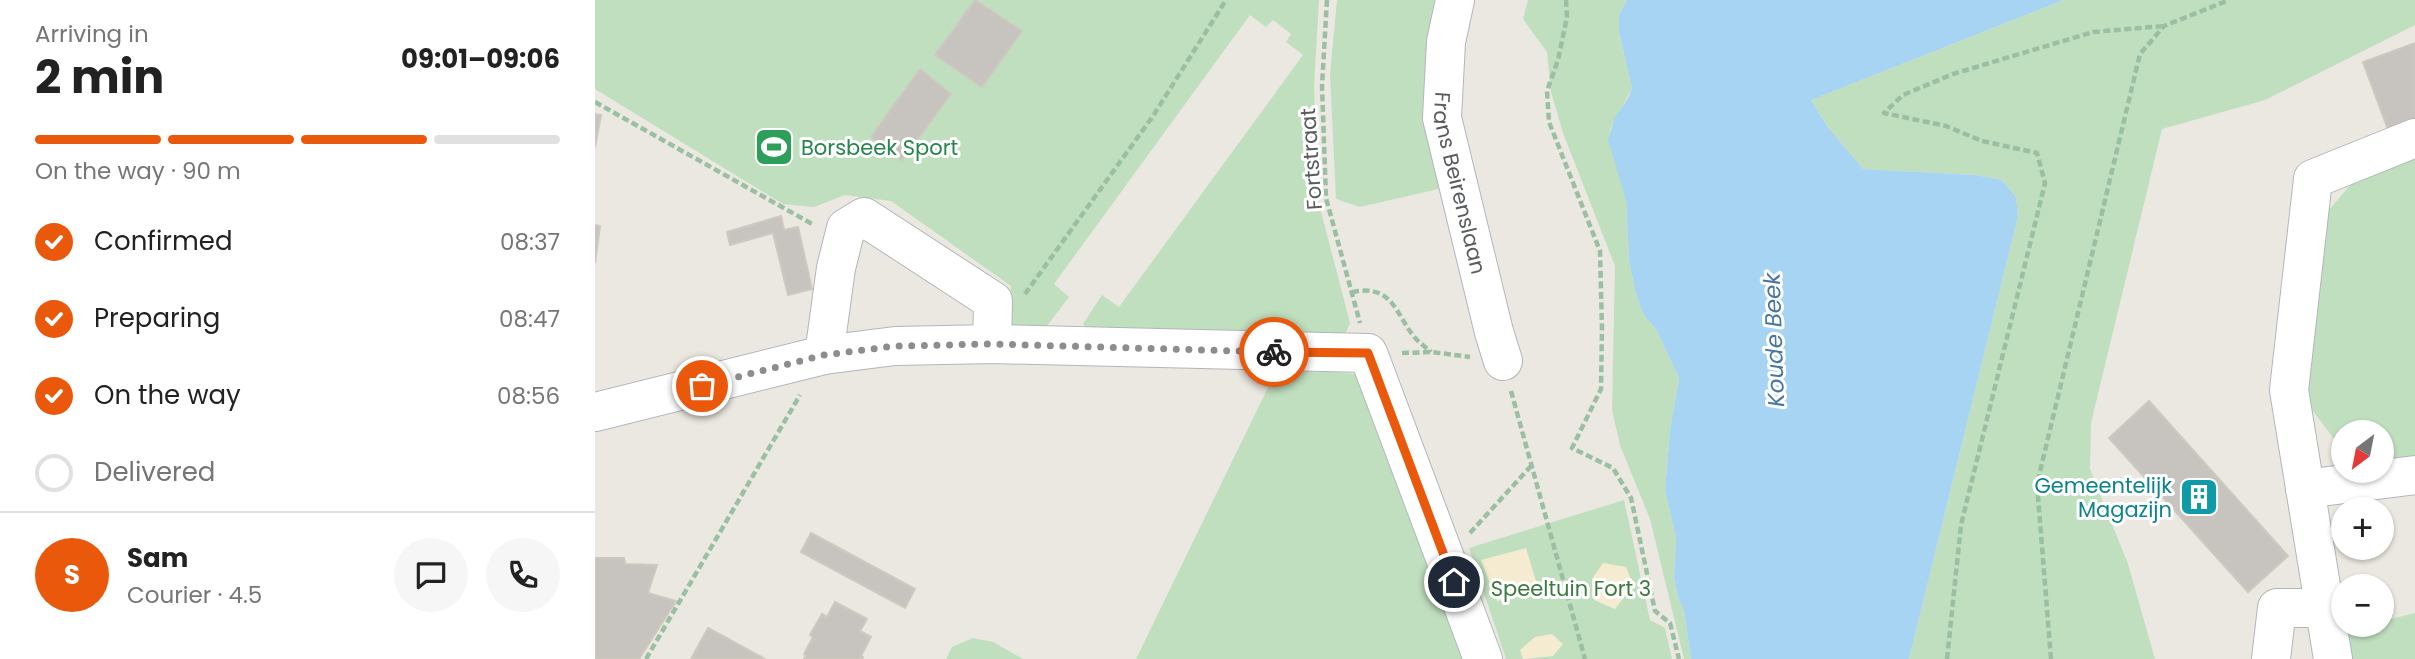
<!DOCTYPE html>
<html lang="en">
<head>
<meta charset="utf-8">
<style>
  :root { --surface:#fff; --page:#f6f6f6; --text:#222; --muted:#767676; --line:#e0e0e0; --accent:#ea580c }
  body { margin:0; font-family:Poppins,sans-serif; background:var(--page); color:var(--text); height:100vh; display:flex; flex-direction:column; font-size:26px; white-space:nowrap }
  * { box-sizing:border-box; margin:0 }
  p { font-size:23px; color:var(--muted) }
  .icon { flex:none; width:38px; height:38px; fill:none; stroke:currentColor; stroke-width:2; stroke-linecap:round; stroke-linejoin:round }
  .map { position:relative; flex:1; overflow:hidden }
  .sheet { display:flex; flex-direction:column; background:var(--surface); width:595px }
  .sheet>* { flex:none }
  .needle { width:46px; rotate:212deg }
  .buttons { position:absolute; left:1736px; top:420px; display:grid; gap:14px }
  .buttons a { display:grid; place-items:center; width:63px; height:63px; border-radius:50%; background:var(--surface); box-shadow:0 2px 5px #0004; font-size:35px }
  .pin { position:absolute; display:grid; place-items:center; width:60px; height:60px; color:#fff; margin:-30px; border:4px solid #fff; border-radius:50%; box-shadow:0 2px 7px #0007 }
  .courier { position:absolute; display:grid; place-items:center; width:70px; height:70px; margin:-35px; border:5px solid #ea580c; border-radius:50%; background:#fff; color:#222; box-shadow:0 2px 9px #0007 }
  .overview em { font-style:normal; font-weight:700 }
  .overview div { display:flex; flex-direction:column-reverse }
  .overview { display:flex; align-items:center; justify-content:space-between; height:119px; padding:0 35px }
  h1 { font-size:46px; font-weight:700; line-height:52px }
  .bar { display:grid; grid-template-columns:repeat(4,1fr); gap:10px 7px; align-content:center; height:84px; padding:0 35px }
  .bar i { height:9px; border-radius:5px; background:var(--line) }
  .bar .active { background:var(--accent) }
  .bar p { grid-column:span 4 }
  .line { display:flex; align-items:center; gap:18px; padding:0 35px; border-top:2px solid var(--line) }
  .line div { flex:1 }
  .round { display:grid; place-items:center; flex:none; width:74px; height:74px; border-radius:37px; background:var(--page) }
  ol { padding:0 35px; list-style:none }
  li { display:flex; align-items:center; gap:21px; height:77px }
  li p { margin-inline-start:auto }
  li .icon { padding:7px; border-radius:50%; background:var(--accent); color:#fff; stroke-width:4 }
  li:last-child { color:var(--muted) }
  li i { width:38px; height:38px; border:4px solid var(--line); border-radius:50% }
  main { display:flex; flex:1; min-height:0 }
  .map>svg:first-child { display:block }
  .green { fill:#c0dfbf }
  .sand { fill:#f4ebd1 }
  .water { fill:#a7d4f3 }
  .building { fill:#c7c4bf; stroke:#cec9c0; stroke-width:2 }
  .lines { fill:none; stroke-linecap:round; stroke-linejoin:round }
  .minor-casing { stroke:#b3b6b9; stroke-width:40 }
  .path { stroke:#9abfa3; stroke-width:4.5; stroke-dasharray:7 3.5; stroke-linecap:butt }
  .minor { stroke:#fff; stroke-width:38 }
  .done { stroke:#8c8d8c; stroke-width:7; stroke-dasharray:0 12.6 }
  .route { stroke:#ea580c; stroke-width:9 }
  .labels { text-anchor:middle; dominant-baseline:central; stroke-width:6; stroke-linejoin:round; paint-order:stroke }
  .leisure-label { font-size:21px; fill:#27864d; stroke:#fff; text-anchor:start }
  .street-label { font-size:21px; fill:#595c5f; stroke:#fff }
  .culture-label { font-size:21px; fill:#0d838f; stroke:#fff; text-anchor:end }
  .park-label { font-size:21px; fill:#3d7a3f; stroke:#fff }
  .water-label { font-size:23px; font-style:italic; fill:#4876a2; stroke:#fff }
</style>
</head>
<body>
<main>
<section class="sheet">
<div class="overview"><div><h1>2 min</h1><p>Arriving in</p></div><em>09:01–09:06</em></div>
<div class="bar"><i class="active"></i><i class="active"></i><i class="active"></i><i></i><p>On the way · 90 m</p></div>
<ol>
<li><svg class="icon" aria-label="check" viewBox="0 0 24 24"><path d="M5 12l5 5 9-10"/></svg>Confirmed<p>08:37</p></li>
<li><svg class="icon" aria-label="check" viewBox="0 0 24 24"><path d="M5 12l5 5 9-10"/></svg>Preparing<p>08:47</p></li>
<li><svg class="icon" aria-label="check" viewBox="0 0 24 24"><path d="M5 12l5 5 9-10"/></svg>On the way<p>08:56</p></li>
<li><i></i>Delivered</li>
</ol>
<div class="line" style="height:126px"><b class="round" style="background:var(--accent);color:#fff">S</b><div><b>Sam</b><p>Courier · 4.5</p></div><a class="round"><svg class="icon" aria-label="chat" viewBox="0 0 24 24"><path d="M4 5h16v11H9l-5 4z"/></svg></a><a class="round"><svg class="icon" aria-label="phone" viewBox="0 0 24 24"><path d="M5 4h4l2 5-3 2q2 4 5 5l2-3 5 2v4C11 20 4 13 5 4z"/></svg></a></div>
</section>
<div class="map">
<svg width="1820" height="659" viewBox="0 0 1820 659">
  <rect width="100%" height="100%" fill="#eae8e0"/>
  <!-- green -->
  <path class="green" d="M0,0H724L719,86L723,200L755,323L751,332L736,337L493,331L488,324L507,295L524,307L708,55L691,42L696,34L678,20L671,27L655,15L459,284L474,297L448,331L414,333L416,286L296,201L250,195L219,207L188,204L0,89Z
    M742,0H843L852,187L765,207L741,199L735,74Z
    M933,0H1032L1024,15V32L1037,88L1015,130L1031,201L1034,261L1040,291L1048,314L1061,329L1084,378L1075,430L1070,490L1081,538L1079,577L1083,597L1089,611L1096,659H1089L1055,519L1025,445L1017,410L1020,266L968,133L956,92L952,52L928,19Z
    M1469,0H1820V25L1670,100L1567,129L1496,423L1495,469L1533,564L1560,659H1314L1423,216L1421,197L1407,180L1381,175L1268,169L1232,126L1216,100Z
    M1820,154V464L1787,470V432H1748V451L1715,407L1707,365L1733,211L1756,184Z
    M681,371L739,372L781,376L888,659H541Z
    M1029,500L1055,620L1070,628L1077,659H911L874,548Z
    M1820,613V659H1754L1749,630L1770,625H1787V621Z
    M378,638L398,642L428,659H351L357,647Z"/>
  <!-- sand -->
  <path class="sand" d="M931,548L944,591L902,601L886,560Z
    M1008,563L1031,567L1038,585L1020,609L999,600L997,579Z
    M957,634L968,644L958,656L928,659L925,650L940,637Z"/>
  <!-- water -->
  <path class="water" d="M1032,0H1469L1216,100L1232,126L1268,169L1381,175L1407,180L1421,197L1423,216L1314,659H1096L1089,611L1083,597L1079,577L1081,538L1070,490L1075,430L1084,378L1061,329L1048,314L1040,291L1034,261L1031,201L1013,140L1020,118L1033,98L1037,88L1024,32V15Z"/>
  <!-- building -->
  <path class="building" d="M380,0L427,31L387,87L340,55Z
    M1820,43V125L1795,135L1768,62Z
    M325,69L356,94L307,160L276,137Z
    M0,114L6,115L0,147Z
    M186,216L189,230L203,227L217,289L193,295L178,233L135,245L132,232Z
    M0,225L5,226L0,263Z
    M1554,401L1693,556L1653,592L1514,438Z
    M216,533L320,589L310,608L206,552Z
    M0,558H29L30,564L62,565L53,593L81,601L44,659H0Z
    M240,602L272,619L265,631L276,637L266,656L268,657L267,659H209L211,655L209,654L218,637L215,635L227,614L232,617Z
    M113,628L170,659H96Z"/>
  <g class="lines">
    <!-- minor casing -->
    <g class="minor-casing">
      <g id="minor">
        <path id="s1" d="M860,0L851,42L847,118L899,332L908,361"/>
        <path d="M229,355L241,268L251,228L269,217L398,301L397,344"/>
        <path d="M0,412L229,355L300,346L397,344L773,353L888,659"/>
        <path d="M1710,489L1820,475"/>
        <path d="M1676,659L1682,608H1730"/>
        <path d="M1738,659L1694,390L1718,179L1820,138"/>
      </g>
    </g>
    <!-- path -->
    <path class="path" d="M732,0L727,86L731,198L765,323
      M971,0L972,17L963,60L952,91L954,122L1005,251L1007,328L1006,389L977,448L1018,468L1036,498L1060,611L1075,623L1084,659
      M0,102L219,225
      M757,292C801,283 801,319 823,341C827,345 832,348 836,352
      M430,294L558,116L631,0
      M807,353L837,352L875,357
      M916,391L990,659
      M875,533L936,466
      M51,659L205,395
      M1352,659L1366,525L1450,183L1442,153L1387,141L1351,126L1289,113L1308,95L1358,74L1498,32L1569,26
      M1456,659L1442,484L1545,54L1569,26L1634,0"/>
    <!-- minor -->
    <use href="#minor" class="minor"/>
  </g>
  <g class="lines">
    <!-- done -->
    <path class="done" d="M107,386L229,355L300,346L397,344L679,352"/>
    <!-- route -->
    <path class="route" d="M679,352L773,353L859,582"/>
  </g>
  <!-- icons -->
  <defs>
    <g id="stadium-square" transform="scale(2.0125)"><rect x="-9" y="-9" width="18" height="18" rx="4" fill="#2e9e5b" stroke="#fff"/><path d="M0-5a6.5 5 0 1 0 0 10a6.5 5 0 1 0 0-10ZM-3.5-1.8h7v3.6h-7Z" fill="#fff"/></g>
    <g id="building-square" transform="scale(2.0125)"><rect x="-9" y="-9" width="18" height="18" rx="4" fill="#0f9aa8" stroke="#fff"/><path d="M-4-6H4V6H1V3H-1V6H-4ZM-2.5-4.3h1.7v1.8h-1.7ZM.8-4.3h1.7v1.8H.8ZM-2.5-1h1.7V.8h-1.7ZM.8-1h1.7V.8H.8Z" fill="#fff"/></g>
  </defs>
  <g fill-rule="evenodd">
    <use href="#stadium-square" x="179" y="147"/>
    <use href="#building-square" x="1604" y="497"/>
  </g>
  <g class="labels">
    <!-- leisure labels -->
    <g class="leisure-label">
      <text x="206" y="147">Borsbeek Sport</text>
    </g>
    <!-- street labels -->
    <g class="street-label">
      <text transform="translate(716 159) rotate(-94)">Fortstraat</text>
      <text stroke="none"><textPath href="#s1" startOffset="186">Frans Beirenslaan</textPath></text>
    </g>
    <!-- culture labels -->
    <g class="culture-label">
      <text x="1577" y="485">Gemeentelijk<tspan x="1577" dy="24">Magazijn</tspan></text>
    </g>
    <!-- park labels -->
    <g class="park-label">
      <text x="976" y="588">Speeltuin Fort 3</text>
    </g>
    <!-- water labels -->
    <g class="water-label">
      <text transform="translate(1179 340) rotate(-92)">Koude Beek</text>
    </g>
  </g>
</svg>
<div class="buttons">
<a><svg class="needle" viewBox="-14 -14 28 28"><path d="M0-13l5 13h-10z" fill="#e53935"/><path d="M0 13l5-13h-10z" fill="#767676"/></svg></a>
<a>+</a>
<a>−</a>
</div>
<div class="pin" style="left:107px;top:386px;background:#ea580c"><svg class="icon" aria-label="bag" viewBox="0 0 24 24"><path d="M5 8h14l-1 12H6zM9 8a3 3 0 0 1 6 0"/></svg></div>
<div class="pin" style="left:859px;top:582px;background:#1f2937"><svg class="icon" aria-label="home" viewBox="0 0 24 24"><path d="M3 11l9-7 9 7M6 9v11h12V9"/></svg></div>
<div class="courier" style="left:679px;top:352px"><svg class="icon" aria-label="bike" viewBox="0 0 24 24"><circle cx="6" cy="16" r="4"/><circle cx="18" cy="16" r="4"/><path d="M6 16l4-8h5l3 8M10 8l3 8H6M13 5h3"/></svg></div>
</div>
</main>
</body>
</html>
